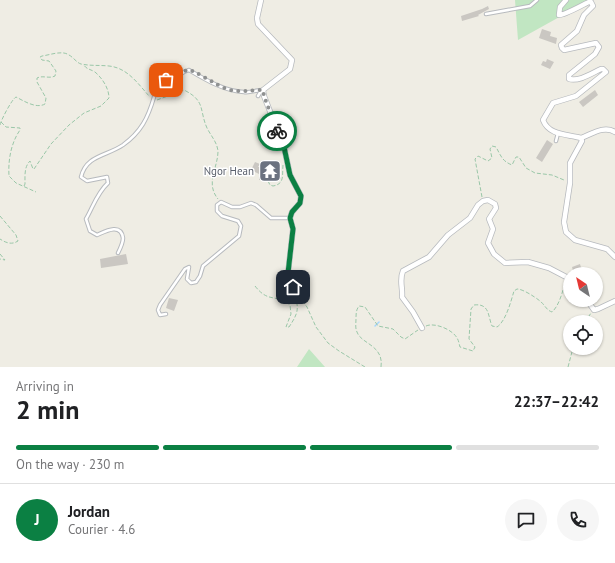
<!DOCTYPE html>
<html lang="en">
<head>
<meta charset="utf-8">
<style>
  :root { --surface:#fff; --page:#f6f6f6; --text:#202124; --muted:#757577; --line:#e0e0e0; --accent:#0b8043 }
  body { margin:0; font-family:"PT Sans",sans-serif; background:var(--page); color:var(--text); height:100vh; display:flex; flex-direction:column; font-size:15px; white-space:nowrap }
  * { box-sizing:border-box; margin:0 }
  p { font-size:13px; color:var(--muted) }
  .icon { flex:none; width:22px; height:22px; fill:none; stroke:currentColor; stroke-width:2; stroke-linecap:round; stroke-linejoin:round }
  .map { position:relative; height:367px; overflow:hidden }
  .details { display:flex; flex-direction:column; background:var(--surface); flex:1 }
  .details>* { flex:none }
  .needle { width:26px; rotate:325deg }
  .fabs { position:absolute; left:563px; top:267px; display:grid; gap:8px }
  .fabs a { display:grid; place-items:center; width:40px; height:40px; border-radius:50%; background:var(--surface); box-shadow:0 1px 3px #0004; font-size:20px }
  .pin { position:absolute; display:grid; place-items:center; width:34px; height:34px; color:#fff; margin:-17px; border-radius:8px; box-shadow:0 2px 6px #0006 }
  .courier { position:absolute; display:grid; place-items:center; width:40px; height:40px; margin:-20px; border:3px solid #0b8043; border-radius:50%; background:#fff; color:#222; box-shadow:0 1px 5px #0007 }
  .head em { font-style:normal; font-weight:700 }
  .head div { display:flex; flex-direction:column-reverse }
  .head { display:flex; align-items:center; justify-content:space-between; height:68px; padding:0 16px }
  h1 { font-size:26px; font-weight:700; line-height:30px }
  .bar { display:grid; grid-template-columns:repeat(4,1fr); gap:6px 4px; align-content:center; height:48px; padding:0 16px }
  .bar i { height:5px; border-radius:3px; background:var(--line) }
  .bar .current { background:var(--accent) }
  .bar p { grid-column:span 4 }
  .line { display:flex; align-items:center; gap:10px; padding:0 16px; border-top:1px solid var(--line) }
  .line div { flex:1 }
  .round { display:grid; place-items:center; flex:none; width:42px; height:42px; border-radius:21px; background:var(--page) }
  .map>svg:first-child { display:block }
  .green { fill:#c1e6c2 }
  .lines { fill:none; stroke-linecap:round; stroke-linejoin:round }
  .stream { stroke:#a5d6fe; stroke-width:1.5 }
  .building { fill:#cac7c2 }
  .lane-casing { stroke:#b7babe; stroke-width:4.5 }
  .street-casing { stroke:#b7babe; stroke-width:6 }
  .path { stroke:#9ac7a8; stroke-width:1; stroke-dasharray:4 2; stroke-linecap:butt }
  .lane { stroke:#fff; stroke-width:2.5 }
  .street { stroke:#fff; stroke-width:4.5 }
  .done { stroke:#8f9191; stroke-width:4; stroke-dasharray:0 7.2 }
  .route { stroke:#0b8043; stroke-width:5 }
  .labels { text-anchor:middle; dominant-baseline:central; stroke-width:3; stroke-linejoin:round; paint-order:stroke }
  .worship-label { font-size:11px; fill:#5b616d; stroke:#fff; text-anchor:end }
</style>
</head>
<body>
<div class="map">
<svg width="615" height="367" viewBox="0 0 615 367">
  <rect width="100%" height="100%" fill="#efede4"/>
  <!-- green -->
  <path class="green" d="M515,0H590L518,40Z
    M309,349L325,367H297Z"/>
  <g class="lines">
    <!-- stream -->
    <path class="stream" d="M375,326L379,322"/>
  </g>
  <!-- building -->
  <path class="building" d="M488,6L489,9L478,15L479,16L462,21L461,16L482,9Z
    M542,29L551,32L550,36L557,38L556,44L539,38Z
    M547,59L554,62L550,69L541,65L543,61L546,62Z
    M595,90L598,95L583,107L579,102Z
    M547,140L553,144L542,162L536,158Z
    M255,162L260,164L258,167L280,165L281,179L275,180V182H271V179L259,180V174L251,170Z
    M126,254L128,264L101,268L100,259Z
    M580,264L583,274H574L572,267Z
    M277,276L285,277L286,287L279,286V283H277Z
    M169,298L178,300L174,311L166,308Z"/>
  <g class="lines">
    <!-- lane casing -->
    <g class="lane-casing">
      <path id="lane" d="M486,14L530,6L537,0
        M258,96L261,91
        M556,141L558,133
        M118,253C120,249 123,242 123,238C121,222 104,232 97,235L90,231L86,219C93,207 97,193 108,183L107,177L87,181L81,177C86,155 107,156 123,145C141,132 148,118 154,97C155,92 153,87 153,82L155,80C163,80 170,80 178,76C182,73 184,71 189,70C206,80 224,91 244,92C250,93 256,90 262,90
        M166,314L160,315L158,310L160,305L185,269L189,267L187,279L191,283L196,282L200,276L203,266L239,236L241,226L238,221L222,216L217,211V205L221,202L232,207H240L251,203L256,205L271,218H290"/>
    </g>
    <!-- street casing -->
    <g class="street-casing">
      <path id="street" d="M261,0L257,18L258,24L292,60L290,69L263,90L264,96L284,147L290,175L301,196L300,203L292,212L290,218L293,229L288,273L293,287
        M566,0L560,7L559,15C565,15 582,5 589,2H591L593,6L584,15L577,31L561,45L562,48L564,50L596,43L599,47L595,54L569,75V79C579,82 592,73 601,69H603L606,72L576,96L553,103L543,120C549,136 568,134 581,138L582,141L570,163V183L564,222L566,232L575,240L607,249L615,257
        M581,138C592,134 604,125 615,132
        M587,300L594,310L598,309L615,301
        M422,328L413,312L402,297C403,288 399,280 403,271L429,257L448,235L470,218L478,205L483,201L488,200L495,204L496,208L489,219L493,229L488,243L494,254L505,263L528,262L549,268L570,279"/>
    </g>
    <!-- path -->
    <path class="path" d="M157,100L184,90C206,101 199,110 207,128C211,136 217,142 218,151C218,168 205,183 218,199
      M1,122L6,127L20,128V130C11,143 8,160 9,176L16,183L36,192
      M0,125C1,120 12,99 16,97C24,101 36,109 45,104L46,98L37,82V78C43,75 49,79 55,76L56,71L49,61L42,60L40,57L42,56C50,55 62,50 69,55C73,57 77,63 81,64C91,66 99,65 109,66C128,68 138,84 150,97
      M268,181L270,185L273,186C285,184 282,175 283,165
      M24,186L25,184C25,176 24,167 30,161L33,169H34L51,144L69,125L84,113L101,106L109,98C109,88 102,78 95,72C90,69 86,69 84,65
      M482,197L475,159L478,156L488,161L492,158L490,149L492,146L496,147C501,156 502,161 512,165L516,157H519L526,168L535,173L552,175L564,180
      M0,216L16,235L18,241C12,245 6,243 0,239
      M0,254L5,260L0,259
      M255,286C269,304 276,293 290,305L291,314L286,327H289C299,312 299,309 294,291
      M295,291L307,307L316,327L328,343L339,351L365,367
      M585,322L591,313
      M426,326C435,322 453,330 457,338C459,341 459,344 460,347L473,351L475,347L469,339L471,309L474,305C490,303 488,317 492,326L497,327C506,321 511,301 514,291L517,289C523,289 535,297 540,301C545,305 546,310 552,312C559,306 563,291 565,282
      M381,367C384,345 361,344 357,332C355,328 356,323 356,319C356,314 356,310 359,306L365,307L378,326L393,329L401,337L405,339L418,330
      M568,367L573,348"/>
    <!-- lane -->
    <use href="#lane" class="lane"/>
    <!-- street -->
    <use href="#street" class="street"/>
  </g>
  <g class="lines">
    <!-- done -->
    <path class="done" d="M166,80C171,79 185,70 188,70C195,70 217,86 227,89C239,93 250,90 263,90L264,96L277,131"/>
    <!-- route -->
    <path class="route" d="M277,131L284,147L290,175L301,196L300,203L292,212L290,218L293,229L288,273L293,287"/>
  </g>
  <!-- icons -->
  <defs>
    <g id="temple-square" transform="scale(1.15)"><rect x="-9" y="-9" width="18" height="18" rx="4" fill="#6b7280" stroke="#fff"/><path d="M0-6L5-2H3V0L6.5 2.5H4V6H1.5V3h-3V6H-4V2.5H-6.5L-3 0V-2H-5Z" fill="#fff"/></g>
  </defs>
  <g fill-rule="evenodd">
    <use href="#temple-square" x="270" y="171"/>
  </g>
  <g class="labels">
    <!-- worship labels -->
    <g class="worship-label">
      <text x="254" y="171">Ngor Hean</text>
    </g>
  </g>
</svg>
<div class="fabs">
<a><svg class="needle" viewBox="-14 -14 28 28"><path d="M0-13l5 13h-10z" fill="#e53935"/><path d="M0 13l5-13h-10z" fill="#757577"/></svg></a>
<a><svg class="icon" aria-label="locate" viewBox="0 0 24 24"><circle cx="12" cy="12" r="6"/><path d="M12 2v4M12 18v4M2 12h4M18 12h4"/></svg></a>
</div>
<div class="pin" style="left:166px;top:80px;background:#ea580c"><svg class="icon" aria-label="bag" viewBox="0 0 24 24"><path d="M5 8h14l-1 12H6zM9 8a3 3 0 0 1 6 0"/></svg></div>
<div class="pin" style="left:293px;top:287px;background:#1f2937"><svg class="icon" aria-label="home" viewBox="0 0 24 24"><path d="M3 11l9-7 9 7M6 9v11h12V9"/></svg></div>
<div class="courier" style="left:277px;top:131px"><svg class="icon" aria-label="bike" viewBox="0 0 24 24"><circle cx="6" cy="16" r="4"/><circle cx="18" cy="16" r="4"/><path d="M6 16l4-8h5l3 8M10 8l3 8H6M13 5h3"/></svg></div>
</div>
<section class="details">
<div class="head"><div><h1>2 min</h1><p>Arriving in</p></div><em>22:37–22:42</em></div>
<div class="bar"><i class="current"></i><i class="current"></i><i class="current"></i><i></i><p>On the way · 230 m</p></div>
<div class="line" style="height:72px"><b class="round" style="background:var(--accent);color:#fff">J</b><div><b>Jordan</b><p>Courier · 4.6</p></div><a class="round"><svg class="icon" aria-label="chat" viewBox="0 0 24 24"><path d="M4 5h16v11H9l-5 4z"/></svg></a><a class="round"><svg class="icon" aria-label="phone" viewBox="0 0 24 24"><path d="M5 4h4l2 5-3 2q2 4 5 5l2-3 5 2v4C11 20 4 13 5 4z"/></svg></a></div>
</section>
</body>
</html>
